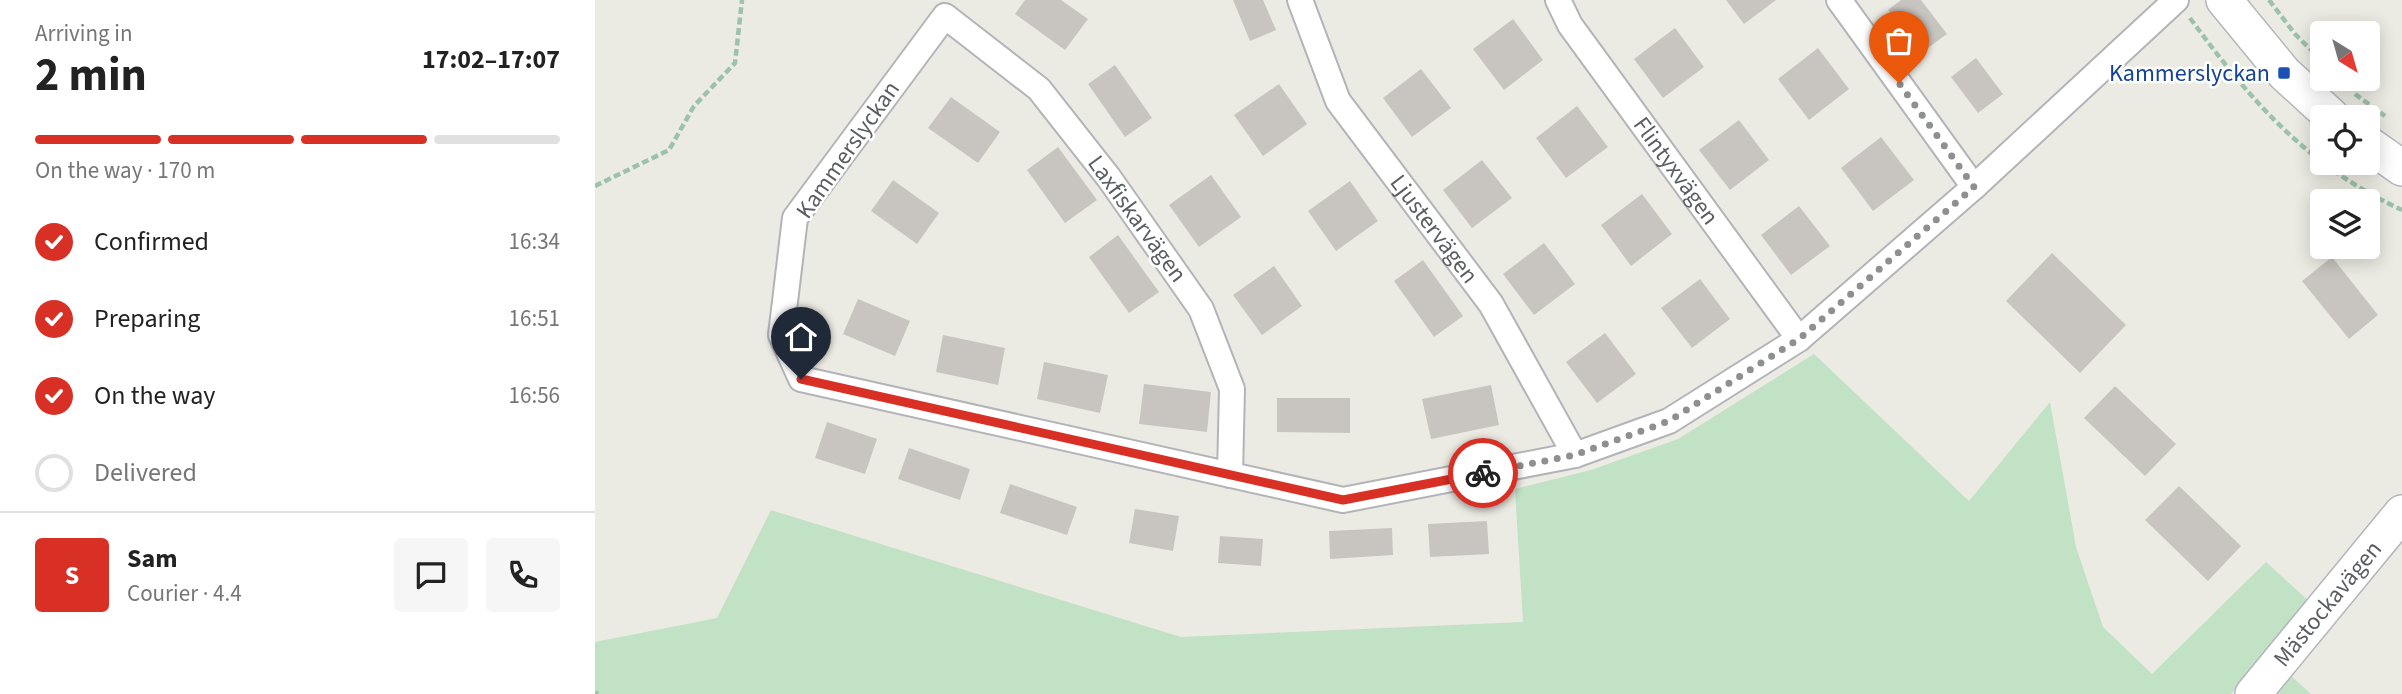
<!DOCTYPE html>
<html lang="en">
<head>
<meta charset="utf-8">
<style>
  :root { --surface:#fff; --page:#f6f6f6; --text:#222; --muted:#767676; --line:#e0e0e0; --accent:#d93025 }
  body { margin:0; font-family:"Source Sans 3",sans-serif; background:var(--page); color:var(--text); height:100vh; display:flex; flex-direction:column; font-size:26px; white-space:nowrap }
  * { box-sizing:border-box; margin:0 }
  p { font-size:23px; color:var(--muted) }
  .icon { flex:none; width:38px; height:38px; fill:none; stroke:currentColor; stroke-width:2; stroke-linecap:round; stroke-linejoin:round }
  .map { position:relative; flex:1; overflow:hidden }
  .sheet { display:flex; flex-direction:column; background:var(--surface); width:595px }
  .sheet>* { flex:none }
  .needle { width:46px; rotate:143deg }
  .tools { position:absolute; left:1715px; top:21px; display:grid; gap:14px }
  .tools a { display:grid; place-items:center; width:70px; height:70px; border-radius:7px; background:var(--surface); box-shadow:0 4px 18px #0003; font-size:35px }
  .pin { position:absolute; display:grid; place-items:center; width:60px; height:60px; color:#fff; margin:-72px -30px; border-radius:50% 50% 50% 0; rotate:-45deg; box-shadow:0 0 7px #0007 }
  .pin .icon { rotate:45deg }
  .courier { position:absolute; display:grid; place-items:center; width:70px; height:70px; margin:-35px; border:5px solid #d93025; border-radius:50%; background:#fff; color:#222; box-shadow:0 2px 9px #0007 }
  .summary em { font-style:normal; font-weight:700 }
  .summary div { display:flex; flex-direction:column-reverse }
  .summary { display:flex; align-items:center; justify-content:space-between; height:119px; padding:0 35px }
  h1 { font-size:46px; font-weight:700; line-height:52px }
  .bar { display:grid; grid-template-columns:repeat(4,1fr); gap:10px 7px; align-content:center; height:84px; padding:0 35px }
  .bar i { height:9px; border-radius:5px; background:var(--line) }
  .bar .selected { background:var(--accent) }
  .bar p { grid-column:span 4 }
  .line { display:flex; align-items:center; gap:18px; padding:0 35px; border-top:2px solid var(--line) }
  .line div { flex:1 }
  .round { display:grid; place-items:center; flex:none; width:74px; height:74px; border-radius:7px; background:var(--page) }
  ol { padding:0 35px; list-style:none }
  li { display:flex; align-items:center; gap:21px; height:77px }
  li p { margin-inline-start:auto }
  li .icon { padding:7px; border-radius:50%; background:var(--accent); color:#fff; stroke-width:4 }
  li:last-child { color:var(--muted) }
  li i { width:38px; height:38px; border:4px solid var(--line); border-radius:50% }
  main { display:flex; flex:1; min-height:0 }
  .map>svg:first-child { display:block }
  .green { fill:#c1e2c5 }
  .building { fill:#c8c5c0 }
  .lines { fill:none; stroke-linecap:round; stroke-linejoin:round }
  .street-casing { stroke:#b3b4b9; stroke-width:28 }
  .secondary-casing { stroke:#b4b6bc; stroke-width:38 }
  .path { stroke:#9cc2aa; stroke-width:4.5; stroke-dasharray:7 3.5; stroke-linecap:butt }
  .street { stroke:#fff; stroke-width:24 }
  .secondary { stroke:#fff; stroke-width:35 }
  .done { stroke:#8e8f8f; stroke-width:7; stroke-dasharray:0 12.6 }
  .route { stroke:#d93025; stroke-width:9 }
  .transit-dot { fill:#1a4fb4; stroke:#fff; stroke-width:2.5 }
  .labels { text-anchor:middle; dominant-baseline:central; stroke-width:5; stroke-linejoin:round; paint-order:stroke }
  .transit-label { font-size:24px; fill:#164399; stroke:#fff; text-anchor:end }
  .street-label { font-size:24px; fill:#5b5d62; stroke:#fff }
</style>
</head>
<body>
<main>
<section class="sheet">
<div class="summary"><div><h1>2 min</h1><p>Arriving in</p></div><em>17:02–17:07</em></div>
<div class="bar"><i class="selected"></i><i class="selected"></i><i class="selected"></i><i></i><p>On the way · 170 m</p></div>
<ol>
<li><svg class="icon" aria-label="check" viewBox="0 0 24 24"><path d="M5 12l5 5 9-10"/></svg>Confirmed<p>16:34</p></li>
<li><svg class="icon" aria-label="check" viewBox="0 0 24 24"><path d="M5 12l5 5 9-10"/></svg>Preparing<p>16:51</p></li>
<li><svg class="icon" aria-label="check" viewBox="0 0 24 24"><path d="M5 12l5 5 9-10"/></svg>On the way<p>16:56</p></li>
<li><i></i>Delivered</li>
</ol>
<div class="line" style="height:126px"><b class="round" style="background:var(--accent);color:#fff">S</b><div><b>Sam</b><p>Courier · 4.4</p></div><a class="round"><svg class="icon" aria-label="chat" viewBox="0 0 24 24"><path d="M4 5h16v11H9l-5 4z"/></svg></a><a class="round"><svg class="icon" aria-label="phone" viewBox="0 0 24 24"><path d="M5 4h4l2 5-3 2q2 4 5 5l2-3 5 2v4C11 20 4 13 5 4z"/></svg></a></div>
</section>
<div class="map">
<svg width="1807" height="694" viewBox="0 0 1807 694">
  <rect width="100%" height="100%" fill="#ecebe3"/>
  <!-- green -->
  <path class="green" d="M1219,354L1374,501L1455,402L1481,547L1508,627L1557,674L1671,562L1715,602L1636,694H0V642L122,618L176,510L586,637L928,622L920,489L996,470L1083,439Z
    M1694,674L1716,694H1676Z"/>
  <!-- building -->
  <path class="building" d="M430,0H466L493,19L470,50L420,14Z
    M638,0H668L681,30L655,41Z
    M1131,0H1181L1149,24Z
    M1306,0H1326L1352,34L1326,53L1293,10Z
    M918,19L948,60L909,90L878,49Z
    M1080,28L1109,67L1068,98L1039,59Z
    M1223,48L1254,89L1214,120L1183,79Z
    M1381,58L1408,94L1383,113L1356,77Z
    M520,65L557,118L530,137L493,84Z
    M826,69L856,108L817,137L788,98Z
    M684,84L712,124L668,156L639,115Z
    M356,97L405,132L383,163L333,128Z
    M982,106L1013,147L971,178L941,138Z
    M1144,120L1174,160L1135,190L1104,150Z
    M1286,137L1319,180L1278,211L1246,168Z
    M463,147L502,200L470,223L432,170Z
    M887,160L917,198L877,228L848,190Z
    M616,175L646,217L604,247L574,205Z
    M298,180L344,213L322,244L276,211Z
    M755,181L783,221L741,251L713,211Z
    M1047,194L1077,234L1036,266L1006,225Z
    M1204,206L1235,246L1196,275L1166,235Z
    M523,235L564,292L534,313L494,257Z
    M949,243L980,284L939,315L908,274Z
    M1457,253L1531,325L1485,373L1411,301Z
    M1737,257L1783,315L1754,339L1707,281Z
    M828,260L868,316L839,337L799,281Z
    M679,266L707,306L667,335L638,295Z
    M1105,279L1135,319L1097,348L1066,308Z
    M263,299L315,321L300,356L248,334Z
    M1010,333L1041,374L1002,403L971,362Z
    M348,335L410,348L403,385L341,372Z
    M449,362L513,375L505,413L442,399Z
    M549,384L616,392L612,432L544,424Z
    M896,385L904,425L836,439L827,399Z
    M1520,386L1581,444L1550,476L1489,418Z
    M682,398H755V433L682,432Z
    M232,422L282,439L270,474L220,458Z
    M314,448L375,469L365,500L303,479Z
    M415,484L482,507L472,535L405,513Z
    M1584,486L1646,546L1613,581L1550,520Z
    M540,509L584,516L578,551L534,543Z
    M892,521L894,554L835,557L833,524Z
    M797,528L798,555L735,559L734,531Z
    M625,536L668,539L666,566L623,563Z"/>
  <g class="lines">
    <!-- street casing -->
    <g class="street-casing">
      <g id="street">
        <path id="s1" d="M705,0L743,101L896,304L980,455"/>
        <path id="s2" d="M963,0L975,25L1204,339"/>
        <path d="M1244,0L1379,187"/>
        <path d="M635,475L637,389L606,309L514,178L444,89L350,16L200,218L186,335L206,379L748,500L980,455L1074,421L1204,339L1379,187L1581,0"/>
      </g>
    </g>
    <!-- secondary casing -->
    <g class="secondary-casing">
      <g id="secondary">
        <path d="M1629,0L1689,73L1737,117"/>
        <path d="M1773,144L1807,168"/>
        <path id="s3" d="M1658,694L1807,513"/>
      </g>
    </g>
    <!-- path -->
    <path class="path" d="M1674,0L1700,34L1727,61
      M1595,18C1655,100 1712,166 1807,210
      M1760,94L1790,116
      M0,186L74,150L99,106L140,63L147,0
      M0,692L3,694"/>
    <!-- street -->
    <use href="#street" class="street"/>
    <!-- secondary -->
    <use href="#secondary" class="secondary"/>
  </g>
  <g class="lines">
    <!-- done -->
    <path class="done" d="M888,473L980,455L1074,421L1204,339L1379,187L1304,83"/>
    <!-- route -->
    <path class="route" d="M206,379L748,500L888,473"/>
  </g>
  <!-- markers -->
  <rect class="transit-dot" x="1682" y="66" width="14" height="14" rx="3.5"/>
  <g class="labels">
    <!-- transit labels -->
    <g class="transit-label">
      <text x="1675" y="73">Kammerslyckan</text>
    </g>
    <!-- street labels -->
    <g class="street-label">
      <text transform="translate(253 150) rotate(-55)">Kammerslyckan</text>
      <text stroke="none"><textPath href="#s2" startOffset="208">Flintyxvägen</textPath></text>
      <text transform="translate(542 219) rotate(54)">Laxfiskarvägen</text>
      <text stroke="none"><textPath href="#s1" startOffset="268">Ljustervägen</textPath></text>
      <text stroke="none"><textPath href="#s3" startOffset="117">Mästockavägen</textPath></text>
    </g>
  </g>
</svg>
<div class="tools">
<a><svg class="needle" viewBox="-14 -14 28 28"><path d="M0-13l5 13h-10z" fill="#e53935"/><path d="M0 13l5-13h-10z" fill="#767676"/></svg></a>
<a><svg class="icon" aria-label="locate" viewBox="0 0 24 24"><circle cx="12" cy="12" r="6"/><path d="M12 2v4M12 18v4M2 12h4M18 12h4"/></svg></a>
<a><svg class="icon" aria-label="layers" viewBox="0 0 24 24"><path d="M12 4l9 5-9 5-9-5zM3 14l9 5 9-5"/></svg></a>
</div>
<div class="pin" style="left:1304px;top:83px;background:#ea580c"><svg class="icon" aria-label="bag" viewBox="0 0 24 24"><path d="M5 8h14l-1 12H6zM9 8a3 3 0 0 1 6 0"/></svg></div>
<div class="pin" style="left:206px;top:379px;background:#1f2937"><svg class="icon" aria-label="home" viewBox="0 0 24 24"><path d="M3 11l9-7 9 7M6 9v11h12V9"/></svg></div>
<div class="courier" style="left:888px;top:473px"><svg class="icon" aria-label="bike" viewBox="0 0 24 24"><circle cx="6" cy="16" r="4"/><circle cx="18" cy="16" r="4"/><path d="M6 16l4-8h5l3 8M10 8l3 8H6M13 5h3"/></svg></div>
</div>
</main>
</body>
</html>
